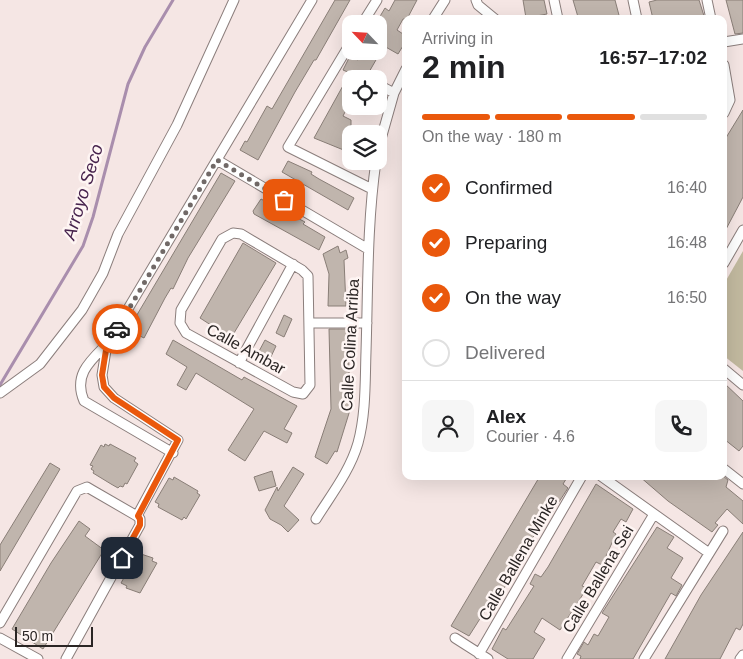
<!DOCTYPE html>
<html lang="en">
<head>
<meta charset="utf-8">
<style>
  :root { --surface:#fff; --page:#f6f6f6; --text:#202124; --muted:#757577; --line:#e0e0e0; --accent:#ea580c }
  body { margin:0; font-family:Arial,sans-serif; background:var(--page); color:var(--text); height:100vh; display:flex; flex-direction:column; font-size:19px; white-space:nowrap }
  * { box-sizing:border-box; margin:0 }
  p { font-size:16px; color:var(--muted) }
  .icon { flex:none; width:28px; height:28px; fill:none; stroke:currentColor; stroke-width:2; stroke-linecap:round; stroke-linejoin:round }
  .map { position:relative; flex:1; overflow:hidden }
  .details { position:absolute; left:402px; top:15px; width:325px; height:465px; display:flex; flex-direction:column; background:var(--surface); border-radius:10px; box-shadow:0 5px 20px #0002 }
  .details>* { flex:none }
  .needle { width:32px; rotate:295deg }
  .controls { position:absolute; left:342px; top:15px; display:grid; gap:10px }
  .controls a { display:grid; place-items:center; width:45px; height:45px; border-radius:10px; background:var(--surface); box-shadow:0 5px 20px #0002; font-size:25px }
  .scale { position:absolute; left:15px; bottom:12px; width:78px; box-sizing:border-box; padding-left:5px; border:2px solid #2a2524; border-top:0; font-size:14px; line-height:18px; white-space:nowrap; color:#2a2524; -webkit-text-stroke:4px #fef5f3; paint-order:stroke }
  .pin { position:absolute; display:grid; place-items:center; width:42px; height:42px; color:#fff; margin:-21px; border-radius:10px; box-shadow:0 2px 8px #0006 }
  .courier { position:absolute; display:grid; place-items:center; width:50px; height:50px; margin:-25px; border:4px solid #ea580c; border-radius:50%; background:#fff; color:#222; box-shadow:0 1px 6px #0007 }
  .overview em { font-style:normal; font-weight:600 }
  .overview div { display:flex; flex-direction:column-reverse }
  .overview { display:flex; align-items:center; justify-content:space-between; height:85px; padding:0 20px }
  h1 { font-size:32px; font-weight:600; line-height:38px }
  .bar { display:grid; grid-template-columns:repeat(4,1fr); gap:8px 5px; align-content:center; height:60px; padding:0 20px }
  .bar i { height:6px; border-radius:4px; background:var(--line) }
  .bar .current { background:var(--accent) }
  .bar p { grid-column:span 4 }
  .line { display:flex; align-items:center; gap:12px; padding:0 20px; border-top:1px solid var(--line) }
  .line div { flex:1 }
  .round { display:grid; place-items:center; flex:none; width:52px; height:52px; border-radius:10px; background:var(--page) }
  ol { padding:0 20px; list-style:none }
  li { display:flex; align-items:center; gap:15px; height:55px }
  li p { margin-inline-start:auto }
  li .icon { padding:5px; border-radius:50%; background:var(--accent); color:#fff; stroke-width:4 }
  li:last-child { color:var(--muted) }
  li i { width:28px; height:28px; border:2px solid var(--line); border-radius:50% }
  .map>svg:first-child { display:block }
  .green { fill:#c2b99f }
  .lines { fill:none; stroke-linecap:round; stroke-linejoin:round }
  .stream { stroke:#a98ead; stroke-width:3 }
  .building { fill:#c0b5ad; stroke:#897e77 }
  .street-casing { stroke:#8b7e7c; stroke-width:11 }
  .street { stroke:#fff; stroke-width:9 }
  .done { stroke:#716967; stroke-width:5; stroke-dasharray:0 9 }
  .route { stroke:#ea580c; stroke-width:6 }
  .labels { text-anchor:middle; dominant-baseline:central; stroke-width:5; stroke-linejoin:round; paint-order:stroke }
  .street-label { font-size:16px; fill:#2a2524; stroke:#fef5f3 }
  .water-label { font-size:18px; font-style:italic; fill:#47234d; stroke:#fef5f3 }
</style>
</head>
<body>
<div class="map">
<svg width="743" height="659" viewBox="0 0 743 659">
  <rect width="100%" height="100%" fill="#f5e6e4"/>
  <!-- green -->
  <path class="green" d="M743,251V371L724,356V284Z"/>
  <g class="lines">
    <!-- stream -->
    <path class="stream" d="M0,385L83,246L93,217L128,84L145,47L173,0"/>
  </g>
  <!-- building -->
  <path class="building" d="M335,0H350L316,60H314L295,92L258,160L240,150L245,141L247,142L267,106L272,109Z
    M395,0H417L407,19H403L397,30L406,36V41L398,54L384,46L365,79H351V100L343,116L351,120V153L314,138L350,73L343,70L350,56L358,60L362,51H379V18L385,8L389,11Z
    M523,0H544L547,14L526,18Z
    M573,0H615L620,19H581L578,17Z
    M657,0H699L705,19H653L649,2Z
    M726,0H743V33L735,34Z
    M743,110V197L724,233V141Z
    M288,161L312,172L311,174L319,179L354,198L348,210L282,172Z
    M221,173L235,181L188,258L173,289L171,288L165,298L144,338L128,330Z
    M261,199L305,222L303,224L325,237L319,250L254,214L253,211Z
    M243,243L276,263L231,338L200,318Z
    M338,246L340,253L346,250L348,258L344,260L346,306H328L329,274L323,254Z
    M284,315L292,319L284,337L276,333Z
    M329,329H348L350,410L337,452L335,451L327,464L315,457L331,409Z
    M173,340L242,380L244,377L297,406L284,429L292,433L287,443L264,431L245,461L228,450L254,409L196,373L186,390L177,385L187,367L166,354Z
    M265,340L276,346L269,361L257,355Z
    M724,383L743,401V446L739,451L724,439Z
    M105,444L109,446L110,444L136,458L134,461L138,464L127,484L125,483L123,487L120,486L118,488L111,484L93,473L94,471L91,469L93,466L90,465L101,445L104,447Z
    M50,463L60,469L0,571V545Z
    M293,467L304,474L284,506L299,520L288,532L281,525L270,519L265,510L277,487L278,491Z
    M272,471L276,486L259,491L254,477Z
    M540,476H568L563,484L568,488L546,522L540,532L537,530L519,563L517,562L497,603L493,600L490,603L469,636L451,626Z
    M639,476H723L728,480L726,487L743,501V524L727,509L715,523L718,525L712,532L668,501Z
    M174,477L198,491L197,493L200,495L186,519L184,517L182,520L158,507L159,504L155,502L169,478L173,480Z
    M596,484L633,509L626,522L621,519L613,532L616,534L602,565L596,562L582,586L587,588L560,630L542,618L534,632L545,639L533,659H508L492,649L503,628L506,630L534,586L530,584L535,574L541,577L548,567Z
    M79,521L90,529L85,536L104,550L43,649L12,629L51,563Z
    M657,527L674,537L667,548L683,558L671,578L682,585L676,596L671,593L633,659H580L581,656L577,654L584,642L588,645L594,634L598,636L609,617L602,613Z
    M743,532V624L740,630L736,628L720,659H665L701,595Z
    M138,553L153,558L152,561L157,563L140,593L126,588L127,586L121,583Z"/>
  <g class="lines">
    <!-- street casing -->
    <g class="street-casing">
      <path id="street" d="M476,0L478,5L495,19
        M554,0L558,19
        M633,0L637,19
        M707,0L711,19
        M433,19L445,0
        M362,24L377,0
        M351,42L288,147L372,189
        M724,42L743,39
        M724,65L730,100L724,113
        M379,85L394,93
        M379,146L394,93L406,69
        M217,160L368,249
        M233,233L241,234L302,270L308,276L310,385L303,394L293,392L186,333L180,323L181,310L222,239Z
        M724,263L743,230
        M310,323H367
        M107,344C90,361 73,375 84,401L173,453
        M239,363L293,264
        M724,369L743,385
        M0,393L40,364L82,310L103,273L118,234L177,125L234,0
        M724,469L743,484
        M601,476L709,553
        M137,516L178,440L114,398L104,387L102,375L107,344L312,0
        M316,519C331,495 350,471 358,443C366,414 365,381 366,352C368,288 367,224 376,161
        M0,623L77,491L87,487L92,490L137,516L140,519V525L66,659
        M0,638L38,659
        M455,638L488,659
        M479,654L582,476
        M567,659L654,514
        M644,659L723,531
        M740,659L743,655"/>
    </g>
    <!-- street -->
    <use href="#street" class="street"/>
  </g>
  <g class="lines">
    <!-- done -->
    <path class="done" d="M117,329L217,160L284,200"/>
    <!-- route -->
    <path class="route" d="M117,329L107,344L102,375L104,387L114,398L178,440L138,516L140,519V525L122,558"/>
  </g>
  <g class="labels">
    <!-- street labels -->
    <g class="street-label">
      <text transform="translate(350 345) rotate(-87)">Calle Colina Arriba</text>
      <text transform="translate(246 349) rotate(29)">Calle Ambar</text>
      <text transform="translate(518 558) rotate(-60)">Calle Ballena Minke</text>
      <text transform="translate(598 579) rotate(-59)">Calle Ballena Sei</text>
    </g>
    <!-- water labels -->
    <g class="water-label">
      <text transform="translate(83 192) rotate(-73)">Arroyo Seco</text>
    </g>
  </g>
</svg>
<div class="controls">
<a><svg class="needle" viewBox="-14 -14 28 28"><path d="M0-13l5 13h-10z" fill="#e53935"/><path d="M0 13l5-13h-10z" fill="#757577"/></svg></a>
<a><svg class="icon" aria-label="locate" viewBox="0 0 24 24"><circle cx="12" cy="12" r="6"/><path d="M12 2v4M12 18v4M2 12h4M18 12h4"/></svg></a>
<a><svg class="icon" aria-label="layers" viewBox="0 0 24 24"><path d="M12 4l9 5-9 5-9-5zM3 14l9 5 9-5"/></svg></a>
</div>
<div class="scale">50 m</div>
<div class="pin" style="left:284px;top:200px;background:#ea580c"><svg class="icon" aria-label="bag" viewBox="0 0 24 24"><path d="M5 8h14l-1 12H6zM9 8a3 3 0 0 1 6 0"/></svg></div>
<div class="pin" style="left:122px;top:558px;background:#1f2937"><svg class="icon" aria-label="home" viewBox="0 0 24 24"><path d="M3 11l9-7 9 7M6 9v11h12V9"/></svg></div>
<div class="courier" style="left:117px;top:329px"><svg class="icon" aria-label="car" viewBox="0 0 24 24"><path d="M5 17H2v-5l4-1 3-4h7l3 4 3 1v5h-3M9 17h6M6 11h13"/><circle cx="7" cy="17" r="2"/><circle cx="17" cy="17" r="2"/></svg></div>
<section class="details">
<div class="overview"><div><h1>2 min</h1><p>Arriving in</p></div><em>16:57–17:02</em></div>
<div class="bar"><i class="current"></i><i class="current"></i><i class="current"></i><i></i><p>On the way · 180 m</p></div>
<ol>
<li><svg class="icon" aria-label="check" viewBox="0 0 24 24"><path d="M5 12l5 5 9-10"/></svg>Confirmed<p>16:40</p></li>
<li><svg class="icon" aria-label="check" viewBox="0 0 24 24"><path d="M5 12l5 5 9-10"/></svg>Preparing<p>16:48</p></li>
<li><svg class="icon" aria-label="check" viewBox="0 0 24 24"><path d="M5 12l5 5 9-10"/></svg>On the way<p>16:50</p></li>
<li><i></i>Delivered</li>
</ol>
<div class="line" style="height:90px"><a class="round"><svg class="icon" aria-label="person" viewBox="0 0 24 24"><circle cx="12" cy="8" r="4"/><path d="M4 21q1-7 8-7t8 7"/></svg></a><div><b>Alex</b><p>Courier · 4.6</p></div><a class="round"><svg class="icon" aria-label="phone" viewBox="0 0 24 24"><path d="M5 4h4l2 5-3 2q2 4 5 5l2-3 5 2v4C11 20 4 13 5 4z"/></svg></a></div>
</section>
</div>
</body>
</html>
